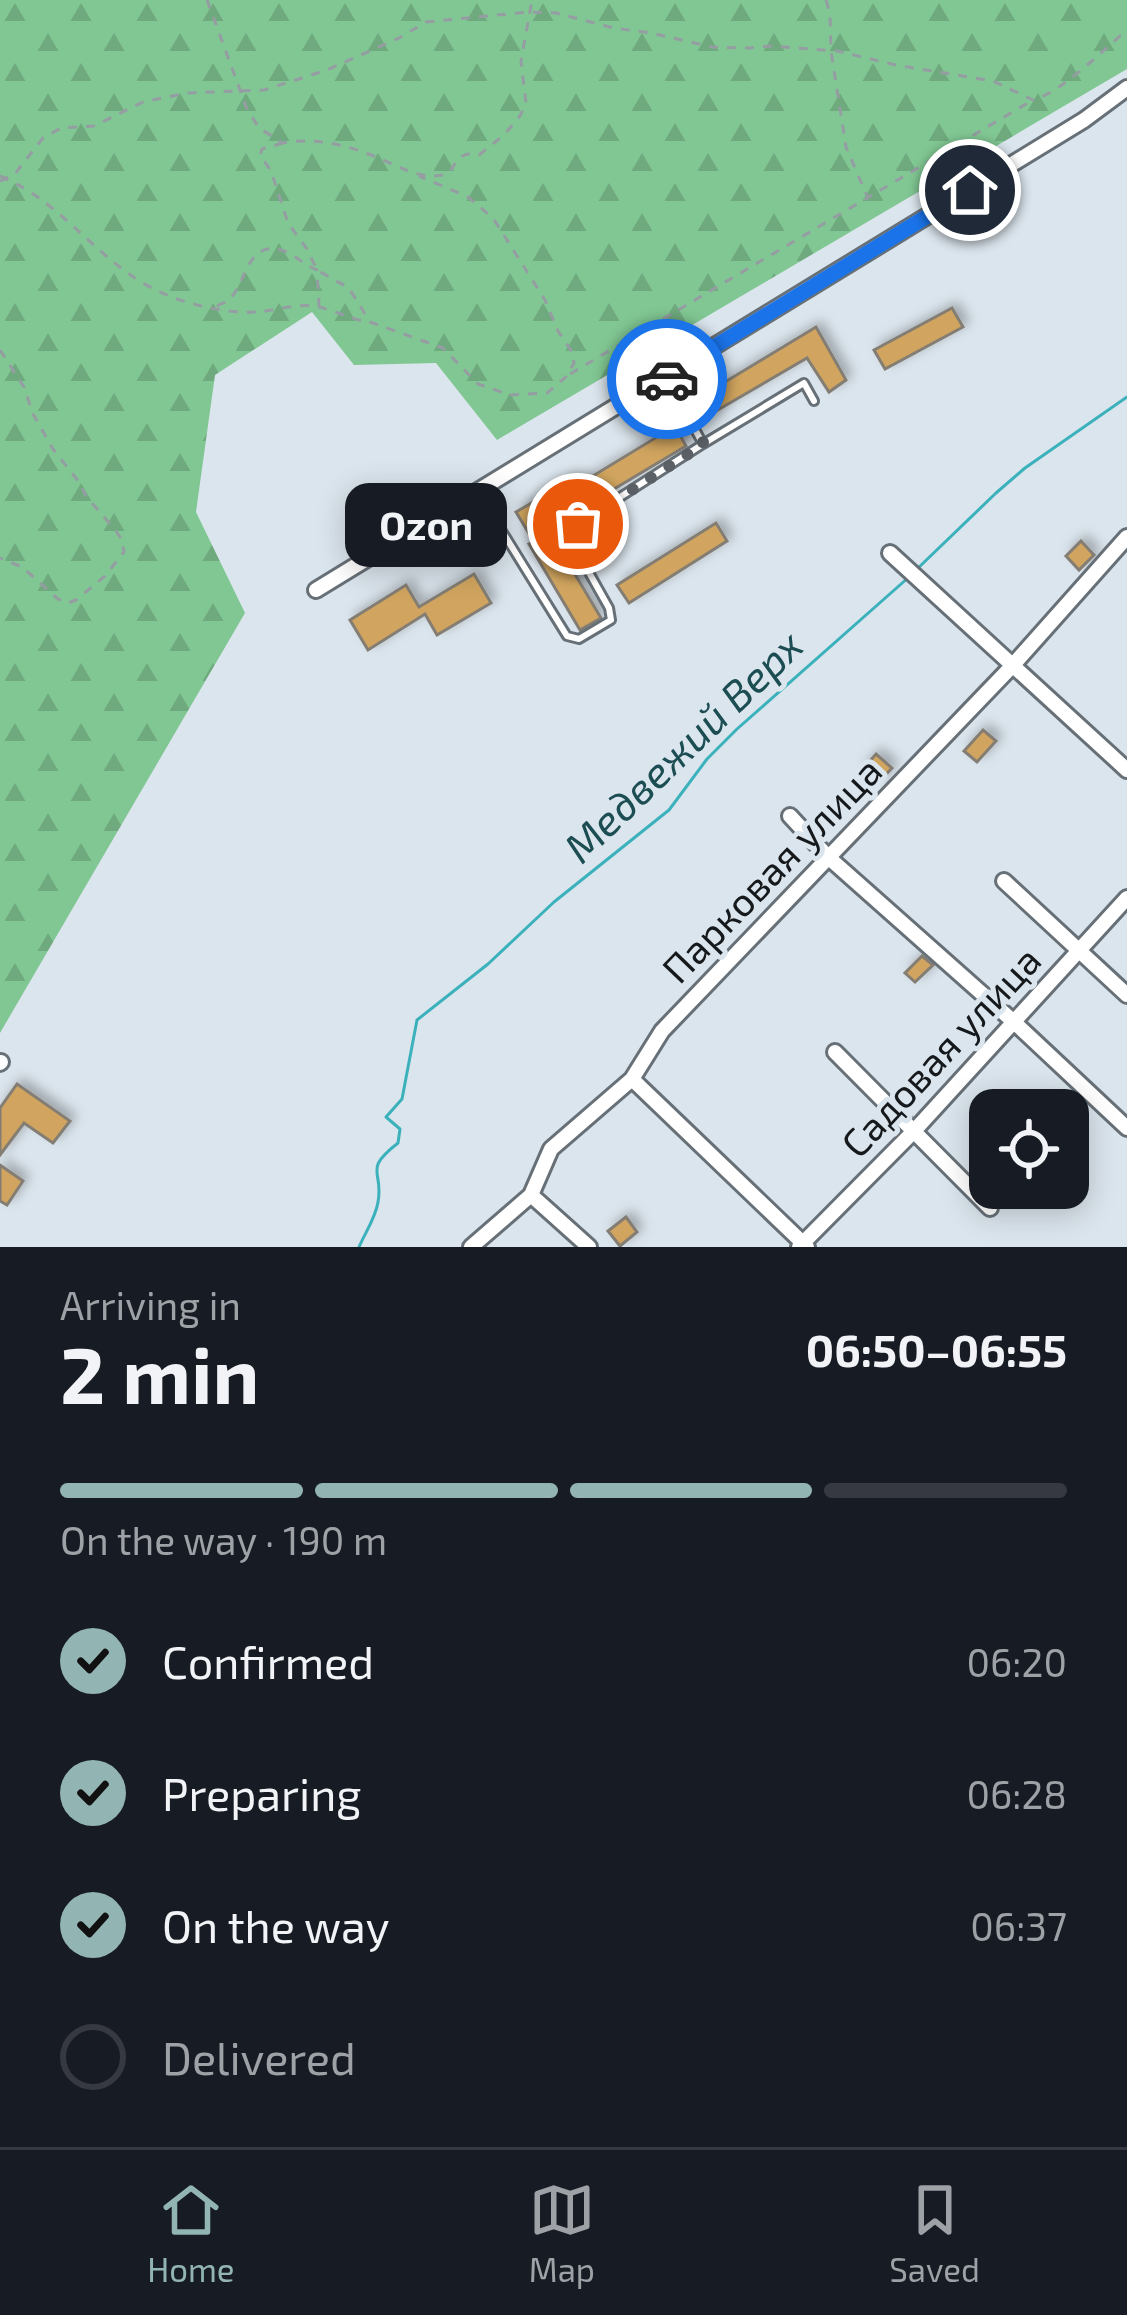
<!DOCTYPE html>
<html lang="en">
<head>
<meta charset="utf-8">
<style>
  :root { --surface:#171b24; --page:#242831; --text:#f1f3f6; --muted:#9ea1a6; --line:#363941; --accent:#92b5b3 }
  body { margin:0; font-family:"Exo 2",sans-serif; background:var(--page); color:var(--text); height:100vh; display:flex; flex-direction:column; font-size:45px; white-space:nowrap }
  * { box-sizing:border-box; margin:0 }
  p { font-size:39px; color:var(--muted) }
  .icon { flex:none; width:66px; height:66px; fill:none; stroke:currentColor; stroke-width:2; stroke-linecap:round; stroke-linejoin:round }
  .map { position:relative; height:1247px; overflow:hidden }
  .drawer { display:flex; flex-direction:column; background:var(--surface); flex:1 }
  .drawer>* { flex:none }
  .controls { position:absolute; left:969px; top:1089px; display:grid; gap:24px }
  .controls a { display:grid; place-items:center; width:120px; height:120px; border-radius:24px; background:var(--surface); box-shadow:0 6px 30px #0003; font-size:60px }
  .pin { position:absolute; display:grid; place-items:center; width:102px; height:102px; color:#fff; margin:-51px; border:6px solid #fff; border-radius:50%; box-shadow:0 3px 12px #0007 }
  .courier { position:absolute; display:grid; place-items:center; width:120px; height:120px; margin:-60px; border:9px solid #1a73e8; border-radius:50%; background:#fff; color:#222; box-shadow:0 3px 15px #0007 }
  .bubble { position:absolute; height:84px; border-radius:24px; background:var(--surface); box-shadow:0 6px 30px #0003; font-size:39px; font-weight:700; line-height:84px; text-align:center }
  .overview em { font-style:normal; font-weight:700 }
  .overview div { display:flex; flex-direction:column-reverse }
  .overview { display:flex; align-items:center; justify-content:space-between; height:204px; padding:0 60px }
  h1 { font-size:78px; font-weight:700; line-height:90px }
  .bar { display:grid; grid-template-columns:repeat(4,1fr); gap:18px 12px; align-content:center; height:144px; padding:0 60px }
  .bar i { height:15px; border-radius:9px; background:var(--line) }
  .bar .active { background:var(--accent) }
  .bar p { grid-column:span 4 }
  ol { padding:0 60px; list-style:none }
  li { display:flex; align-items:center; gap:36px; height:132px }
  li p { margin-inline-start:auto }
  li .icon { padding:12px; border-radius:50%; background:var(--accent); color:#111; stroke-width:4 }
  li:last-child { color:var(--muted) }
  li i { width:66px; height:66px; border:6px solid var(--line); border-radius:50% }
  .dock { display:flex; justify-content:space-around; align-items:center; height:168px; border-top:3px solid var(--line); background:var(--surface); font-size:33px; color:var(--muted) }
  .dock a { display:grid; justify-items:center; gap:6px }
  .dock .active { color:var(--accent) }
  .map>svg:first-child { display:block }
  .forest { fill:url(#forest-firs) }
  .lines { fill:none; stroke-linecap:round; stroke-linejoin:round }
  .stream { stroke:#3bb1bc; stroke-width:3 }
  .building { fill:#d1a55e; stroke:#837d73; stroke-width:3; filter:url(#shadow) }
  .lane-casing { stroke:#677077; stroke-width:12 }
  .street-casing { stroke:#677077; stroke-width:20 }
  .path { stroke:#959da3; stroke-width:3; stroke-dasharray:9 9; stroke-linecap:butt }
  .lane { stroke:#fff; stroke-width:6 }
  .street { stroke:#fff; stroke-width:14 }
  .done { stroke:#5a6065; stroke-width:12; stroke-dasharray:0 21.6 }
  .route { stroke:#1a73e8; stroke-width:15 }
  .labels { text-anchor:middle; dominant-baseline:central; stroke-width:10; stroke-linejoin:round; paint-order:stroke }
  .street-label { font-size:39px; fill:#15191c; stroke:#dbe5ed }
  .water-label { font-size:42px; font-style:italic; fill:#1b4d52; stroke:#dbe5ed }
</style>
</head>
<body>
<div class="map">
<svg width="1127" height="1247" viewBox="0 0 1127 1247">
  <defs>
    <pattern id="forest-firs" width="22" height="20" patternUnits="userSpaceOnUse" patternTransform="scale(3)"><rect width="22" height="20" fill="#81c793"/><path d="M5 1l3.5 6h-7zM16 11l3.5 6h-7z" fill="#6faa7e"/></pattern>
    <filter id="shadow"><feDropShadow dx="5.5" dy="-5.5" stdDeviation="6" flood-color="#0004"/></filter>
  </defs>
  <rect width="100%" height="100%" fill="#dbe5ed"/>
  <!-- forest -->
  <path class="forest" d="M0,0H1127V69L497,440L436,363L354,365L312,312L215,375L196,512L245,613L0,1033Z"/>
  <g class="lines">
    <!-- stream -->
    <path class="stream" d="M916,570L996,493L1025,468L1127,397
      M359,1247C365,1233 376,1217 378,1202C384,1170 362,1171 398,1143L400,1129L386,1117L402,1099L417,1020L488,964L554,902L669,810L707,759L737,729L909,577"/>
  </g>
  <!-- building -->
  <path class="building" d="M952,308L963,327L885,369L874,350Z
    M816,327L846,380L829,392L807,358L704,418L695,400Z
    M675,426L686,446L589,504L591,507L551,534L601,618L580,630L529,544L534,542L516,512L574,478L578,485Z
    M716,523L727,541L629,603L617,585Z
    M1081,541L1094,555L1079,570L1066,556Z
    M474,574L491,603L437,635L425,614L368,650L350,620L406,585L419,607Z
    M983,730L996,741L977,762L964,751Z
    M876,754L892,768L877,784L862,770Z
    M922,956L933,965L915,982L905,973Z
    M17,1084L70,1121L53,1143L24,1123L0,1155V1108Z
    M0,1165L23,1181L7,1205L0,1201Z
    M626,1217L637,1232L620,1246L608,1231Z"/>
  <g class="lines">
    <!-- lane casing -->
    <g class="lane-casing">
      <path id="lane" d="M703,444L804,383L814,401
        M479,494L567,636L579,639L611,620L609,608L569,537L578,524L703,444L666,377"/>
    </g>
    <!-- street casing -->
    <g class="street-casing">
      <path id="street" d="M890,553L1127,770
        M316,590L1084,120L1127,88
        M790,816L828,857L1014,1022L1127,1128
        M1004,881L1127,995
        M835,1052L990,1208
        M0,1063L1,1062
        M632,1079L807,1247
        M531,1195L589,1247
        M471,1247L531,1195L551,1149L632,1079L662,1031L1013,665L1127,537
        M799,1247L914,1131L1127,898"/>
    </g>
    <!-- path -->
    <path class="path" d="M207,0L247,109L259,128L283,143C313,137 348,145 376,157C401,167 420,181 448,174C458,160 461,150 479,155L504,135L520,116L526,103L521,61L532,0
      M826,0L830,14L831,51L846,147L867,196
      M283,143L262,149L260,155L271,171L288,223L307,249L317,270L349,288L370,322L443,348L478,384L510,395L547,393L567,376L574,363L572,352L558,331L545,300L493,218L468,197L419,176
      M0,176C62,202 93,256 150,287C179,303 225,314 258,312C276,310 296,304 314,306C332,309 350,319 368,322
      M0,181L14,175L43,138L61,128L94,126L143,102L187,93L264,90L327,70L399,38L426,22L529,12L556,13L614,28L651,33L712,47L750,48L769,46L837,51L896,65L993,81L1033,100C1062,92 1103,50 1127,30
      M217,306C225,302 229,301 234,294C246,277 250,241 281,250C293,253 304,265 317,270L319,306
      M0,350L24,387L33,414L53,449L79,482L86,496L116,531L122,540L124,552L105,576L76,600L68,603L58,599L22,567L0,558
      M570,374L1031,101"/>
    <!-- lane -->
    <use href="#lane" class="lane"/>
    <!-- street -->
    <use href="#street" class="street"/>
  </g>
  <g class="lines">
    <!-- done -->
    <path class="done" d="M578,524L704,444L667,379"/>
    <!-- route -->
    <path class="route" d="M667,379L665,377L970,190"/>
  </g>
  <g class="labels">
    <!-- street labels -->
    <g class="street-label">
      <text transform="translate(771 869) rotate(-46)">Парковая улица</text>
      <text transform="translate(940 1051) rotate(-47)">Садовая улица</text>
    </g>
    <!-- water labels -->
    <g class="water-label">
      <text transform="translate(682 745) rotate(-44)">Медвежий Верх</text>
    </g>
  </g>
</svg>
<div class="controls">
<a><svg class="icon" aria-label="locate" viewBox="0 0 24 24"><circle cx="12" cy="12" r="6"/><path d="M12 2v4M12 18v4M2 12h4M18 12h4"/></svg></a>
</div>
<div class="pin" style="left:578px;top:524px;background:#ea580c"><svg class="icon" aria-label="bag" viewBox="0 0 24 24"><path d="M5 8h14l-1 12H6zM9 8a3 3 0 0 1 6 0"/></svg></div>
<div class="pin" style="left:970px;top:190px;background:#1f2937"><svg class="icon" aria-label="home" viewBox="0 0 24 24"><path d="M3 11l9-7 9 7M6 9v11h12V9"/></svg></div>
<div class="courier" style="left:667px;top:379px"><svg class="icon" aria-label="car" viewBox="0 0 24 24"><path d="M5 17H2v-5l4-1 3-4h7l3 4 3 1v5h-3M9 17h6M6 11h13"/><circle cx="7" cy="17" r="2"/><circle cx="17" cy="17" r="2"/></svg></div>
<div class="bubble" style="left:345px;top:483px;width:162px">Ozon</div>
</div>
<section class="drawer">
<div class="overview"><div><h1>2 min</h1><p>Arriving in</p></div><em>06:50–06:55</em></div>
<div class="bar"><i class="active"></i><i class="active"></i><i class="active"></i><i></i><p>On the way · 190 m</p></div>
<ol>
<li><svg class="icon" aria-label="check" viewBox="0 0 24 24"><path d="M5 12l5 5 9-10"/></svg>Confirmed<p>06:20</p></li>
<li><svg class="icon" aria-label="check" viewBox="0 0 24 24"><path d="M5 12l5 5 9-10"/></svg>Preparing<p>06:28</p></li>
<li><svg class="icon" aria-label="check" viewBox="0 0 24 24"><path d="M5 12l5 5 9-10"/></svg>On the way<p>06:37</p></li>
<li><i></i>Delivered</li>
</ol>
</section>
<nav class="dock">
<a class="active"><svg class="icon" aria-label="home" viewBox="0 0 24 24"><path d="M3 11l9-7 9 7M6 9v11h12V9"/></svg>Home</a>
<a><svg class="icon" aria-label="map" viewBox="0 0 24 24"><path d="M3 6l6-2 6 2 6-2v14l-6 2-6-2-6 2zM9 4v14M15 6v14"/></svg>Map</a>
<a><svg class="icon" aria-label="saved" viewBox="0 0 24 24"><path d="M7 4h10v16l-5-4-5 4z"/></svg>Saved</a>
</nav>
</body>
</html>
